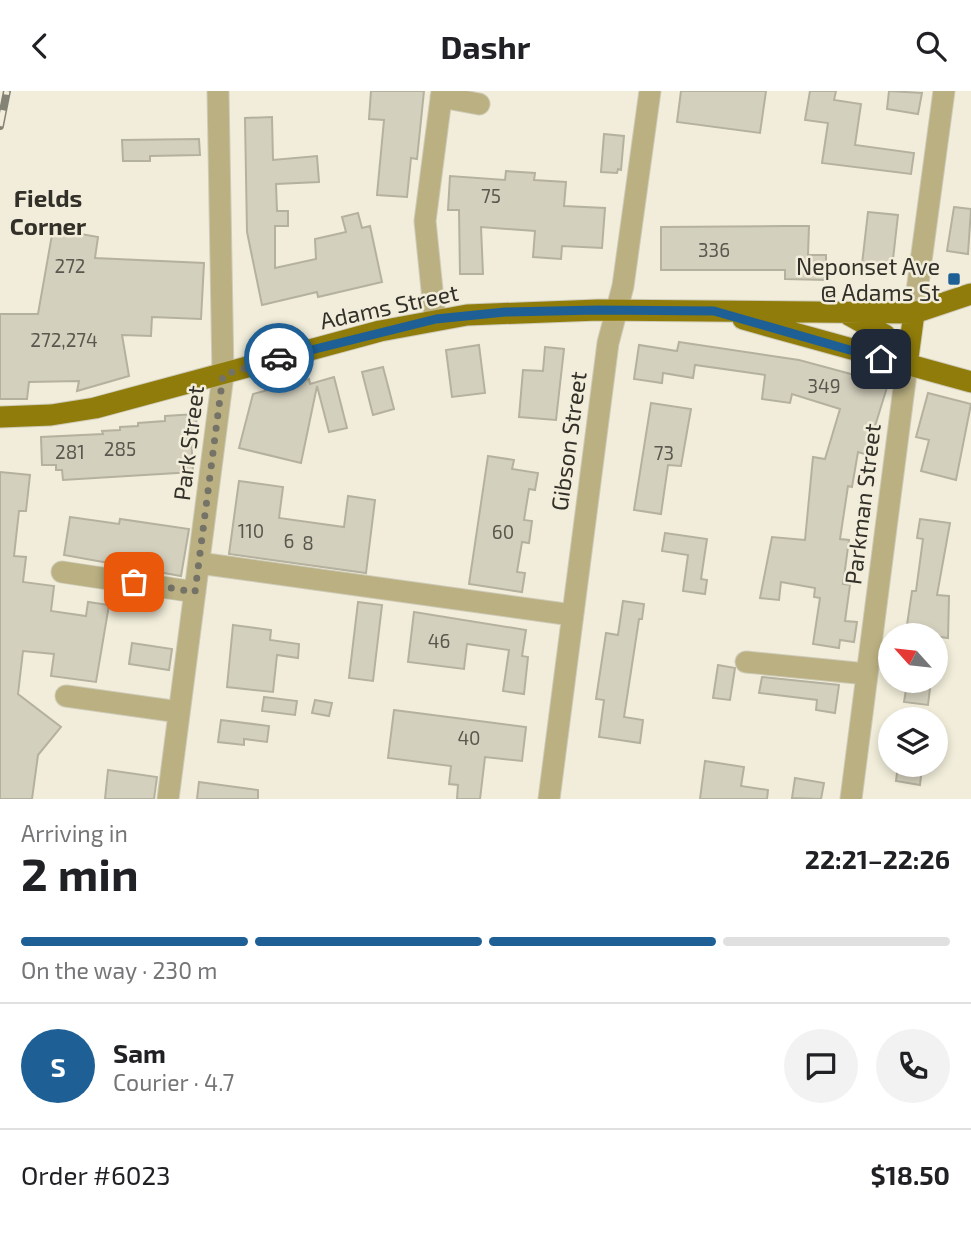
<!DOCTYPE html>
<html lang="en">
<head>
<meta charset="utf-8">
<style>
  :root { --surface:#fff; --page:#f2f2f2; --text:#202124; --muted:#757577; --line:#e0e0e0; --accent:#1e6096 }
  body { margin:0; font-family:"Exo 2",sans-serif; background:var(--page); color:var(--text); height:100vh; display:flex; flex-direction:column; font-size:26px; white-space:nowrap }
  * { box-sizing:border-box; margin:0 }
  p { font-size:23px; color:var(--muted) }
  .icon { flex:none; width:38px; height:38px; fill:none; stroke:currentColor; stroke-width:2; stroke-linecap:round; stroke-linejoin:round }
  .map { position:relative; height:708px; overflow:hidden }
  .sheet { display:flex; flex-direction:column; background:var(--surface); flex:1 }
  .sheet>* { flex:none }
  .needle { width:46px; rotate:297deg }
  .tools { position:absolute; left:878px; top:532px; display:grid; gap:14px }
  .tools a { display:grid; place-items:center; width:70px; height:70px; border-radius:50%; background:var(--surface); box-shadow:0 4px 10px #0003; font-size:35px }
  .pin { position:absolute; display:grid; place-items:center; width:60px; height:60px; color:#fff; margin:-30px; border-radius:14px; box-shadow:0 4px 10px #0006 }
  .courier { position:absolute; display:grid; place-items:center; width:70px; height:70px; margin:-35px; border:5px solid #1e6096; border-radius:50%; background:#fff; color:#222; box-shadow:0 2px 9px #0007 }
  .headline em { font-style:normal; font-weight:700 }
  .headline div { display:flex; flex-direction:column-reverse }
  .headline { display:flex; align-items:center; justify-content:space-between; height:119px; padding:0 21px }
  h1 { font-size:46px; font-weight:700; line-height:52px }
  .bar { display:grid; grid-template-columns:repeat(4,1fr); gap:10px 7px; align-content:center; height:84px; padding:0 21px }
  .bar i { height:9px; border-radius:5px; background:var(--line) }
  .bar .current { background:var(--accent) }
  .bar p { grid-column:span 4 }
  .line { display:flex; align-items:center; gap:18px; padding:0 21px; border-top:2px solid var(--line) }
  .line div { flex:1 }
  .round { display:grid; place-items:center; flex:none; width:74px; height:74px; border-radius:37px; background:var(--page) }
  header { display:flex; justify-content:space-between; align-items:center; height:91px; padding:0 21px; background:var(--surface); font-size:32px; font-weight:700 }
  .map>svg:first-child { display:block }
  .building { fill:#d4d0be; stroke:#b5b19f; stroke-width:2 }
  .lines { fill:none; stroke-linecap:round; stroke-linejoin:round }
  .minor-casing { stroke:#cfcbba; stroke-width:23 }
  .major-casing { stroke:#cfcbba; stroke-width:23 }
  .minor { stroke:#bab082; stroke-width:21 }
  .major { stroke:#907c0a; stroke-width:21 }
  .rail-casing { stroke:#858276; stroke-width:8 }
  .rail { stroke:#f1edda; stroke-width:5; stroke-dasharray:16; stroke-linecap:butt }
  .done { stroke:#757267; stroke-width:7; stroke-dasharray:0 12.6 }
  .route { stroke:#1e6096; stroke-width:9 }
  .poi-dot { fill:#1e6096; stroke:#f1edda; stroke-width:2.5 }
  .labels { text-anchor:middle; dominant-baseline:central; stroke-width:5; stroke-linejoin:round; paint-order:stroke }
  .number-label { font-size:19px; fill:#5a584e }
  .poi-label { font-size:23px; fill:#323029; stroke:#f1edda; text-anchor:end }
  .street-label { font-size:23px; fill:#323029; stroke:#f1edda }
  .neighbourhood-label { font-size:24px; font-weight:bold; fill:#323029; stroke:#f1edda }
</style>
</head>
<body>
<header><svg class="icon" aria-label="back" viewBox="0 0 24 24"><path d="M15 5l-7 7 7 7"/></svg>Dashr<svg class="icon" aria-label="search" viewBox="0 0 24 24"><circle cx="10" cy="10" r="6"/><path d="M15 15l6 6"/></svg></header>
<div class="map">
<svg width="971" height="708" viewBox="0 0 971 708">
  <rect width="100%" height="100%" fill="#f1edda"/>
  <!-- building -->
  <path class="building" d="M371,0H424L417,68L411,67L407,106L377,104L384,29L369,28Z
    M681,0H766L760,42L677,31Z
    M810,0H836L834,9L861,13L855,54L914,62L911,83L822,72L828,32L805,29Z
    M889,0L922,2L918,23L887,18Z
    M272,26L273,69L317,65L319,91L276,93L277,120H288V135H275V177L316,168L315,148L346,141L342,126L358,122L362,137L370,135L382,191L318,206L317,201L262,214L247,141L245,27Z
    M604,43L624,45L621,79L618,78L617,82L601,81Z
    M199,48L200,64L150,65V70H123L122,49Z
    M506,80L535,82L534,89L566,91L564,115L605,117L602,157L562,155L561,168L533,166L535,140L481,136L483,183H460L459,119H448L450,85L505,89Z
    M954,116L971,118L968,163L947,160Z
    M868,121L898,124L892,177L862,173Z
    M786,135H809L808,164H826V189L785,188V179H661V136Z
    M53,138L98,146L95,167L204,172L201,228L152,226L151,245L122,244L129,285L77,300L79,290L29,291L27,308H0V223H38Z
    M679,251L799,269L888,293L872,345L877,346L871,365L858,361L852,396L848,395L840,448L849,449L843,493L850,494L845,530L857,531L854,551L840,549L839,557L813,553L820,507L814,506L815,497L781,491L779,509L760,507L772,446L805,449L813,366L825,368L840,318L792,303L790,312L762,308L765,284L695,274L693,287L663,282L662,292L634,288L639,254L677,260Z
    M479,254L485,302L452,306L446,259Z
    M545,256L564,258L556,329L519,326L523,279L543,280Z
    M383,276L394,318L373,324L362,281Z
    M334,286L347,337L329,341L317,295L301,372L239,357L253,303L309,288L310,293Z
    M928,302L971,313L956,389L921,380L929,349L916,346Z
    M651,312L691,318L681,375L668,374L661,423L634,419Z
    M196,323L197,344H191L193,381L63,389L62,379H56V374H42L41,346L103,343L102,340L120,339V336L138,335V332L165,330V325Z
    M488,365L514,369L512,378L538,382L535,399L529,398L524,429L532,430L529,452L522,451L517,481L525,482L522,501L469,493Z
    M0,381L30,384L26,420H19L14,465L26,466L23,491L54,495L51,520L86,525L88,511L109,514L96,591L51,585L54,563L23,560L18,603L61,636L38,664L32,708H0Z
    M239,390L283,396L279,427L344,436L348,405L375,409L366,482L229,463Z
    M70,426L119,433L120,428L189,438L181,485L64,464Z
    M920,428L950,432L937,504L949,505L948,547L906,541L912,500H916L923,448L917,447Z
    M665,442L707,448L701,488L707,489L705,503L683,500L688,464L662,460Z
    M623,510L644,513L642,528H639L624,626L643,629L640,652L599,646L604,609L596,608L606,542L618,544Z
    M358,511L382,514L373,590L349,587Z
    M414,521L526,539L522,565L528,566L524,603L503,600L509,559L467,553L464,578L408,571Z
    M233,534L271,539L270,549L299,553L298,567L277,564L273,601L227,596Z
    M132,552L172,558L169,579L129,573Z
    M718,574L735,577L730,609L713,607Z
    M762,586L839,594L835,622L816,619L817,609L759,602Z
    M907,593L930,597L928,614L904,611Z
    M264,606L297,610L295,624L262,620Z
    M315,609L332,612L329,625L312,622Z
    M394,619L526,636L522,670L485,666L480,708H457L458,694L449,693L451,675L388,667Z
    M221,629L269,635L267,651L244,648V654L218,651Z
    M705,670L744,676L741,695L768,699L767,708H700Z
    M898,674L922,676L920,694L896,690Z
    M108,679L157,686L154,708H105Z
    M795,687L824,692L821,708L792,707Z
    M199,691L258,699V708H197Z"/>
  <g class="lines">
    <!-- minor casing -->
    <g class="minor-casing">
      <path id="minor" d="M441,6L479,13
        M914,222L944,0
        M435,228L425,130L442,0
        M199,472L572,524
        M62,481L195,501
        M746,571L867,583
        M66,605L179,621
        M168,708L223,284L218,0
        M549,708L608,252L623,195L650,0
        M851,708L907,274"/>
    </g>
    <!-- major casing -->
    <g class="major-casing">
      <path id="major" d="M849,224L885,244L907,274
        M743,228L971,291
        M907,274L914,222
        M0,326L51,324L95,317L380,240L467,224L598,219L914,222L971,203"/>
    </g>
    <!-- minor -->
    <use href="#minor" class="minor"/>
    <!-- major -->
    <use href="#major" class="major"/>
    <!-- rail casing -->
    <g class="rail-casing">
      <path id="rail" d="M0,35L7,0"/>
    </g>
    <!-- rail -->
    <use href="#rail" class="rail"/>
  </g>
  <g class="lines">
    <!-- done -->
    <path class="done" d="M134,491L195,501L223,284L279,267"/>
    <!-- route -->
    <path class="route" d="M279,267L436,228L505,221L598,219L714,220L881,268"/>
  </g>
  <!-- markers -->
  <rect class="poi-dot" x="947" y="181" width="14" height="14" rx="3.5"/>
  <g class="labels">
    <!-- number labels -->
    <g class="number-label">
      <text x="491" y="104">75</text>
      <text x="714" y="158">336</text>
      <text x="70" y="174">272</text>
      <text x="64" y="248">272,274</text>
      <text x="824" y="294">349</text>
      <text x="120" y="357">285</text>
      <text x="70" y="360">281</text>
      <text x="664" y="361">73</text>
      <text x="251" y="439">110</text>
      <text x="503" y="440">60</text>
      <text x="289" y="449">6</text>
      <text x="308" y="451">8</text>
      <text x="439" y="549">46</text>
      <text x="469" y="646">40</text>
    </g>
    <!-- poi labels -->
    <g class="poi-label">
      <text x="940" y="175">Neponset Ave<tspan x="940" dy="26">@ Adams St</tspan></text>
    </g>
    <!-- street labels -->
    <g class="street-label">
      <text transform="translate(389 215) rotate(-12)">Adams Street</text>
      <text transform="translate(568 350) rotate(-82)">Gibson Street</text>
      <text transform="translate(188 352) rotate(-83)">Park Street</text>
      <text transform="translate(862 413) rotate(-83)">Parkman Street</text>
    </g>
    <!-- neighbourhood labels -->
    <g class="neighbourhood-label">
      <text x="48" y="106">Fields<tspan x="48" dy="28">Corner</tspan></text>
    </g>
  </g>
</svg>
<div class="tools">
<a><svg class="needle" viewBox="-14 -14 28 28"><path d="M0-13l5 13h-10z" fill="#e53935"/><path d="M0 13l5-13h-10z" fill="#757577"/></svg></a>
<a><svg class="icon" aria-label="layers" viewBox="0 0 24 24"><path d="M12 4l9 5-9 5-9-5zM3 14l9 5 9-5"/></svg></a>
</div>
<div class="pin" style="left:134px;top:491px;background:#ea580c"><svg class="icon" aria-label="bag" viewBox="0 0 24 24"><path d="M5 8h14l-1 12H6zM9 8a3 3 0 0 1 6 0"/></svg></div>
<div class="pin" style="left:881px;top:268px;background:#1f2937"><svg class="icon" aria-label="home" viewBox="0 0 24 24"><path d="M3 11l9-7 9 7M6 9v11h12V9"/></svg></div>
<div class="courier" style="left:279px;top:267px"><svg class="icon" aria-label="car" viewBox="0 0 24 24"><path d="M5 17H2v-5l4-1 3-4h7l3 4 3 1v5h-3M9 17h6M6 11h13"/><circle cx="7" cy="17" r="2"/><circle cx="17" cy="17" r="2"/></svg></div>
</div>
<section class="sheet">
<div class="headline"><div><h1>2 min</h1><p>Arriving in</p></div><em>22:21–22:26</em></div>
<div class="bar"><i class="current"></i><i class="current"></i><i class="current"></i><i></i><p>On the way · 230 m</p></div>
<div class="line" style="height:126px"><b class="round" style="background:var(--accent);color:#fff">S</b><div><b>Sam</b><p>Courier · 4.7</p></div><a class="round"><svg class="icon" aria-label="chat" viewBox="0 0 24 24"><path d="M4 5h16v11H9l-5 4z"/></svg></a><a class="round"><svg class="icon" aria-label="phone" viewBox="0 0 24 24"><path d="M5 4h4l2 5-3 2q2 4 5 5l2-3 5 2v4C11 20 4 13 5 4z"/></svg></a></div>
<div class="line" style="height:91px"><div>Order #6023</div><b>$18.50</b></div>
</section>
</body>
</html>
